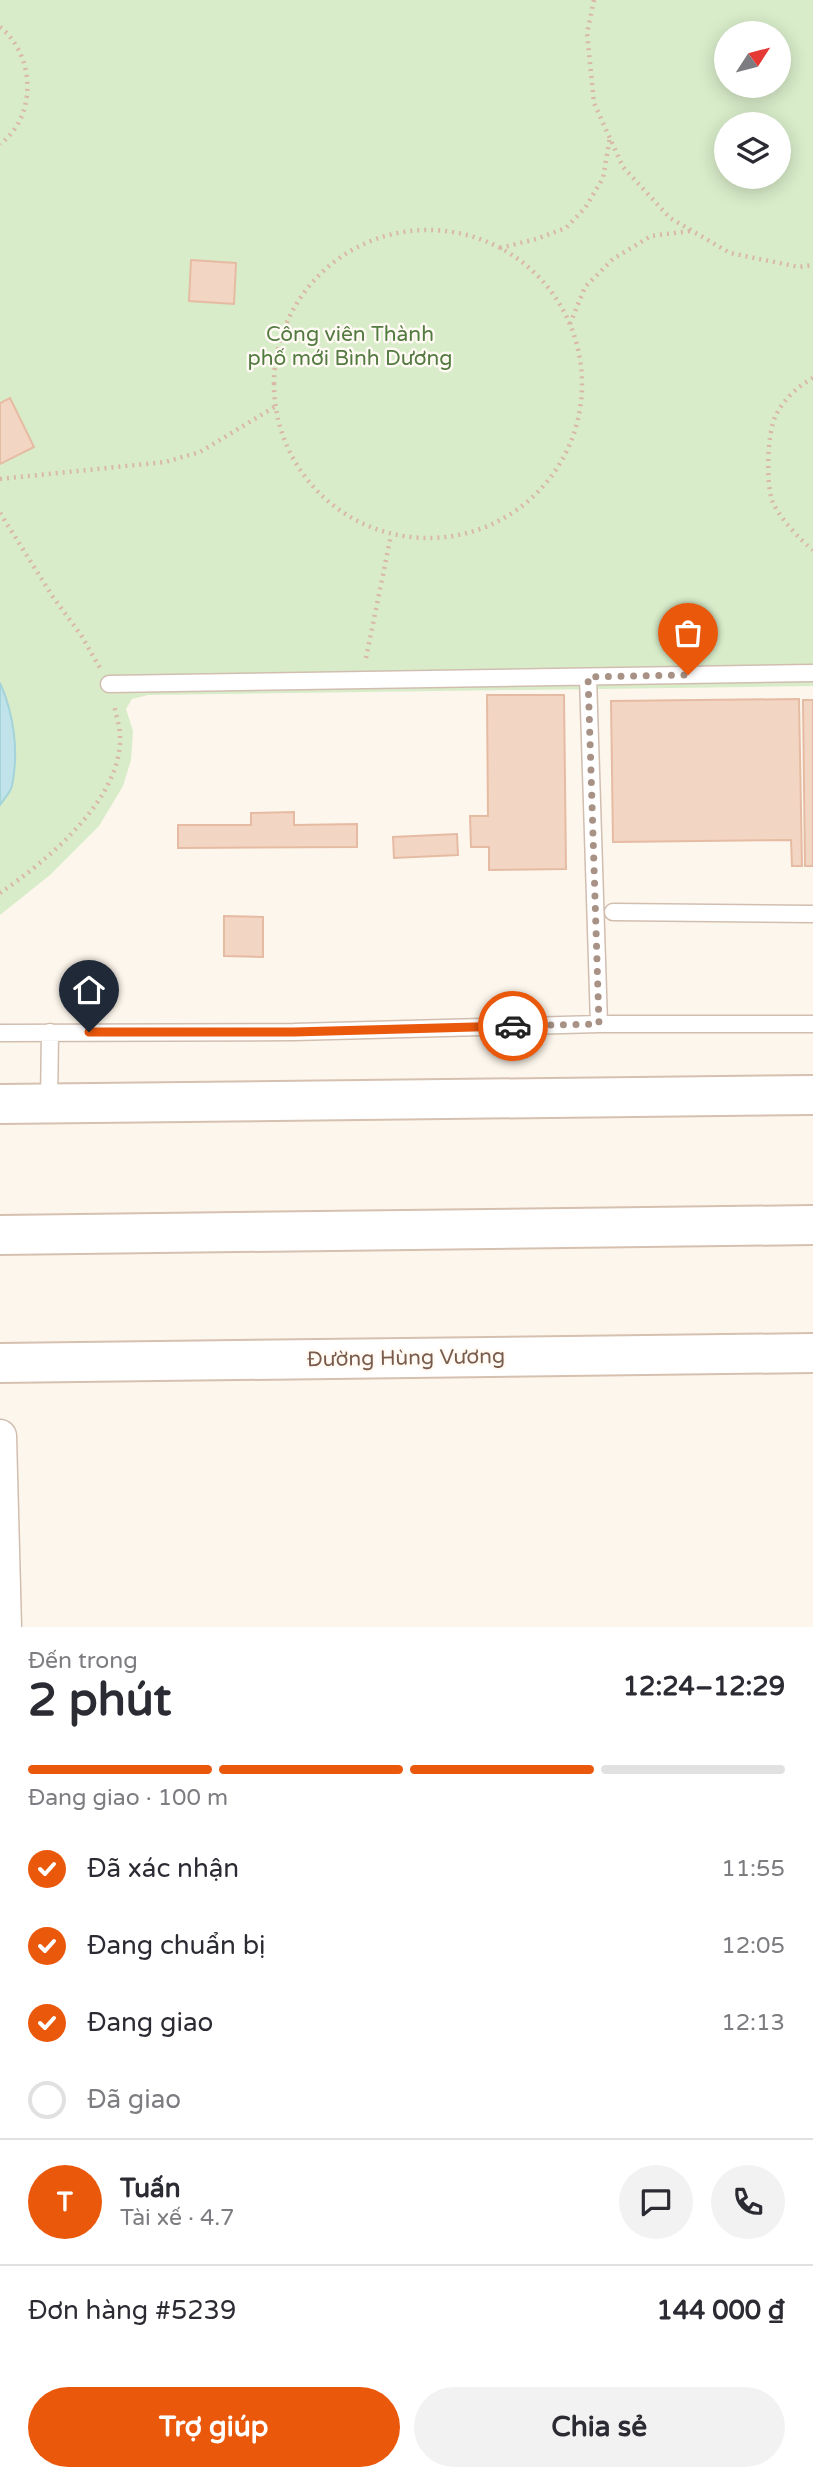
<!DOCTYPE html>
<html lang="vi">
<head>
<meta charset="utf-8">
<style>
  :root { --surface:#fff; --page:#f2f2f3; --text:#2b2b33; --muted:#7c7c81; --line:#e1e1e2; --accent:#ea580c }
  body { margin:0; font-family:"Varela Round",sans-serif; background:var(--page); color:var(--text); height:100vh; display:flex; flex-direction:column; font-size:26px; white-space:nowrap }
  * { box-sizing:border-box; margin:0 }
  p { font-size:23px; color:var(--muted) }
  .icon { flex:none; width:38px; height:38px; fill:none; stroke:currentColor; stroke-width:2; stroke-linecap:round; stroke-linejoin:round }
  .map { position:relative; height:1627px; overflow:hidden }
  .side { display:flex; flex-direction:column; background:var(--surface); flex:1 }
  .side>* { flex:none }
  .needle { width:46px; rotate:54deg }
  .fabs { position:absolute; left:714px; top:21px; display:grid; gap:14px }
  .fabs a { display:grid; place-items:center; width:77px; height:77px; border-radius:50%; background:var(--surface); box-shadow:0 4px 18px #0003; font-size:35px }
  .pin { position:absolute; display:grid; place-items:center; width:60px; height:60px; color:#fff; margin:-72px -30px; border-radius:50% 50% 50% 0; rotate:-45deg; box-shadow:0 0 7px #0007 }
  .pin .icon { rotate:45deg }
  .courier { position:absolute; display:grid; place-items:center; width:70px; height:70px; margin:-35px; border:5px solid #ea580c; border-radius:50%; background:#fff; color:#222; box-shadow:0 2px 9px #0007 }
  .summary em { font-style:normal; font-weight:700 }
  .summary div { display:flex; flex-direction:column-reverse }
  .summary { display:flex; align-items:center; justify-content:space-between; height:119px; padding:0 28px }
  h1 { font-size:46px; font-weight:700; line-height:52px }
  .bar { display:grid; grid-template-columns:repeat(4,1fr); gap:10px 7px; align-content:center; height:84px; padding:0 28px }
  .bar i { height:9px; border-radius:5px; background:var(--line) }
  .bar .current { background:var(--accent) }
  .bar p { grid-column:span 4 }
  .line { display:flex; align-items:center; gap:18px; padding:0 28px; border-top:2px solid var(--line) }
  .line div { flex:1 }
  .round { display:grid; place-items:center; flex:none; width:74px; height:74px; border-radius:37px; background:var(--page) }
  ol { padding:0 28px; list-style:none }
  li { display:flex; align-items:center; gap:21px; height:77px }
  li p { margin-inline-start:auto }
  li .icon { padding:7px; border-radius:50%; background:var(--accent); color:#fff; stroke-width:4 }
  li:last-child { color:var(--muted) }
  li i { width:38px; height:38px; border:4px solid var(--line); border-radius:50% }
  .action { display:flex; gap:14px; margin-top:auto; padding:14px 28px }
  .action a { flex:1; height:80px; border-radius:42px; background:var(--accent); color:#fff; font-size:28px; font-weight:700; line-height:80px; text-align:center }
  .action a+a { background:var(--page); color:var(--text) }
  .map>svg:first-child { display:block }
  .green { fill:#d8ecc9; fill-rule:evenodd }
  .water { fill:#bfe3e8; stroke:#a5d3da; stroke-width:2 }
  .building { fill:#f3d5c3; stroke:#e6bba3; stroke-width:2 }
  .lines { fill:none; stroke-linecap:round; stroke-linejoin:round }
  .service-casing { stroke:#d1beb0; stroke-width:19 }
  .minor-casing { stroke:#d1beb0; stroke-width:35 }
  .secondary-casing { stroke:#d6c0b0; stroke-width:42 }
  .path { stroke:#d9b8a5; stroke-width:4.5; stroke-dasharray:2 5; stroke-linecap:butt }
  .service { stroke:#fff; stroke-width:16 }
  .minor { stroke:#fff; stroke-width:32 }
  .secondary { stroke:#fff; stroke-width:38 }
  .done { stroke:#a89285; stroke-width:7; stroke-dasharray:0 12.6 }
  .route { stroke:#ea580c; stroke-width:9 }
  .labels { text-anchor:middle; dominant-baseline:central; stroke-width:5; stroke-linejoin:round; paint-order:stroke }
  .park-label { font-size:21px; fill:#537a41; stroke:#fffaf3 }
  .street-label { font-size:21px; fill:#7a5c4d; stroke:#fffaf3 }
</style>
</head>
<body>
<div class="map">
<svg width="813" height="1627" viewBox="0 0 813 1627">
  <rect width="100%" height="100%" fill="#fdf6ec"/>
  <!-- green -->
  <path class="green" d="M0,0H813V686L148,695L132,699L126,709L133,731L131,760L123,786L99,826L50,875L0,915ZM726,33H779V86H726ZM726,124H779V177H726Z"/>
  <!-- water -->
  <path class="water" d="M0,683C14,714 19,752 12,786C10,793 4,799 0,805Z"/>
  <!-- building -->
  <path class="building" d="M191,260L236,263L234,304L189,301Z
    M10,398L34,447L0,464V403Z
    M487,695H564L566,869L489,870V847H471L470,816H488Z
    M799,699L802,866H792L791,840L613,842L611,701Z
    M803,700H813V866H805Z
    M294,812V825L357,824V847L178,848V825H251V813Z
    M457,834L458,855L394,858L393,837Z
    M224,916L263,917V957L224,956Z"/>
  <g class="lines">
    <!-- service casing -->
    <g class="service-casing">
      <path id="service" d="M588,677L599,1024
        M109,684L813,673
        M613,912L813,914
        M0,1033L294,1032L599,1024H813
        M49,1103L50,1032"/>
    </g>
    <!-- minor casing -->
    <g class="minor-casing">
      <path id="minor" d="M0,1436L5,1627"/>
    </g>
    <!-- secondary casing -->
    <g class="secondary-casing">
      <path id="secondary" d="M0,1104L813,1095
        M0,1235L813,1225
        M0,1363L813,1353"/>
    </g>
    <!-- path -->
    <path class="path" d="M594,0L587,33L594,103L623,167L670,218L730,253L799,267L813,265
      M0,27C35,55 38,116 0,144
      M274 384a154 154 0 1 1 308 0a154 154 0 1 1-308 0Z
      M500,248L536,239L566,228L585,208L603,178L610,137
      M570,324L585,287L613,259L651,236L690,231
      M813,378C798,386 784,399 776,415C767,432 766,482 772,500C776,514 801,541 813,550
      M0,479L165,462L200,452L276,406
      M0,513L53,597L81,635L100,668
      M366,658L391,535
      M0,893C47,861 122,799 120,737C120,727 116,715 114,705"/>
    <!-- service -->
    <use href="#service" class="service"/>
    <!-- minor -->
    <use href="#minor" class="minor"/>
    <!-- secondary -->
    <use href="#secondary" class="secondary"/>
  </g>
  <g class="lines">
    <!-- done -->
    <path class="done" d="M513,1026L599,1024L588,677L688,675"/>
    <!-- route -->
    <path class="route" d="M89,1032H294L513,1026"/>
  </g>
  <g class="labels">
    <!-- park labels -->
    <g class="park-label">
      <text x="350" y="334">Công viên Thành<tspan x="350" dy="24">phố mới Bình Dương</tspan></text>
    </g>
    <!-- street labels -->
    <g class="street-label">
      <text transform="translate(406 1358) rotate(-1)">Đường Hùng Vương</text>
    </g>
  </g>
</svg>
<div class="fabs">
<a><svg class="needle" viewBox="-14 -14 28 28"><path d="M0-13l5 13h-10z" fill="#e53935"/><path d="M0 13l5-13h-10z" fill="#7c7c81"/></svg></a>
<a><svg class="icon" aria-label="layers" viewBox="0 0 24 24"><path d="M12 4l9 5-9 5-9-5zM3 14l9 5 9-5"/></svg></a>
</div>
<div class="pin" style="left:688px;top:675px;background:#ea580c"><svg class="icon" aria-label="bag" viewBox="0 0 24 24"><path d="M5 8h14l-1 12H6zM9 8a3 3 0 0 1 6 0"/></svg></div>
<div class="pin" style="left:89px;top:1032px;background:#1f2937"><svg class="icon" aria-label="home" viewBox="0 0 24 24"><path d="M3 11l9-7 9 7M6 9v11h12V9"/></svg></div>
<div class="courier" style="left:513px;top:1026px"><svg class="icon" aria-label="car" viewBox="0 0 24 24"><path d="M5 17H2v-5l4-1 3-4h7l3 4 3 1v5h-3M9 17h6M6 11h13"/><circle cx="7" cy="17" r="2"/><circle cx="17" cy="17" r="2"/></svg></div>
</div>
<section class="side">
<div class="summary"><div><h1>2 phút</h1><p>Đến trong</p></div><em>12:24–12:29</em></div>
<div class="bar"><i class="current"></i><i class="current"></i><i class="current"></i><i></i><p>Đang giao · 100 m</p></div>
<ol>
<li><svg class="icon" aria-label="check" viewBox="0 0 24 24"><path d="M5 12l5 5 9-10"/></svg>Đã xác nhận<p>11:55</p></li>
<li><svg class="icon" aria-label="check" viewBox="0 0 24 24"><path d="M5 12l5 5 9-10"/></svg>Đang chuẩn bị<p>12:05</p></li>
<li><svg class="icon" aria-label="check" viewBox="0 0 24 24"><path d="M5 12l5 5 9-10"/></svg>Đang giao<p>12:13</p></li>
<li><i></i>Đã giao</li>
</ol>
<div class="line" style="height:126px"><b class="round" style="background:var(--accent);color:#fff">T</b><div><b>Tuấn</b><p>Tài xế · 4.7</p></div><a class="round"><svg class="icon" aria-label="chat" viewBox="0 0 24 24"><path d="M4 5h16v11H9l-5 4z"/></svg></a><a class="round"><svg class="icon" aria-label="phone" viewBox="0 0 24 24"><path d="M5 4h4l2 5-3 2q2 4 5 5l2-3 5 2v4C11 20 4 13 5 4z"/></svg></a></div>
<div class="line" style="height:91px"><div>Đơn hàng #5239</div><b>144 000 ₫</b></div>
<div class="action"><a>Trợ giúp</a><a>Chia sẻ</a></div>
</section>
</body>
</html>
